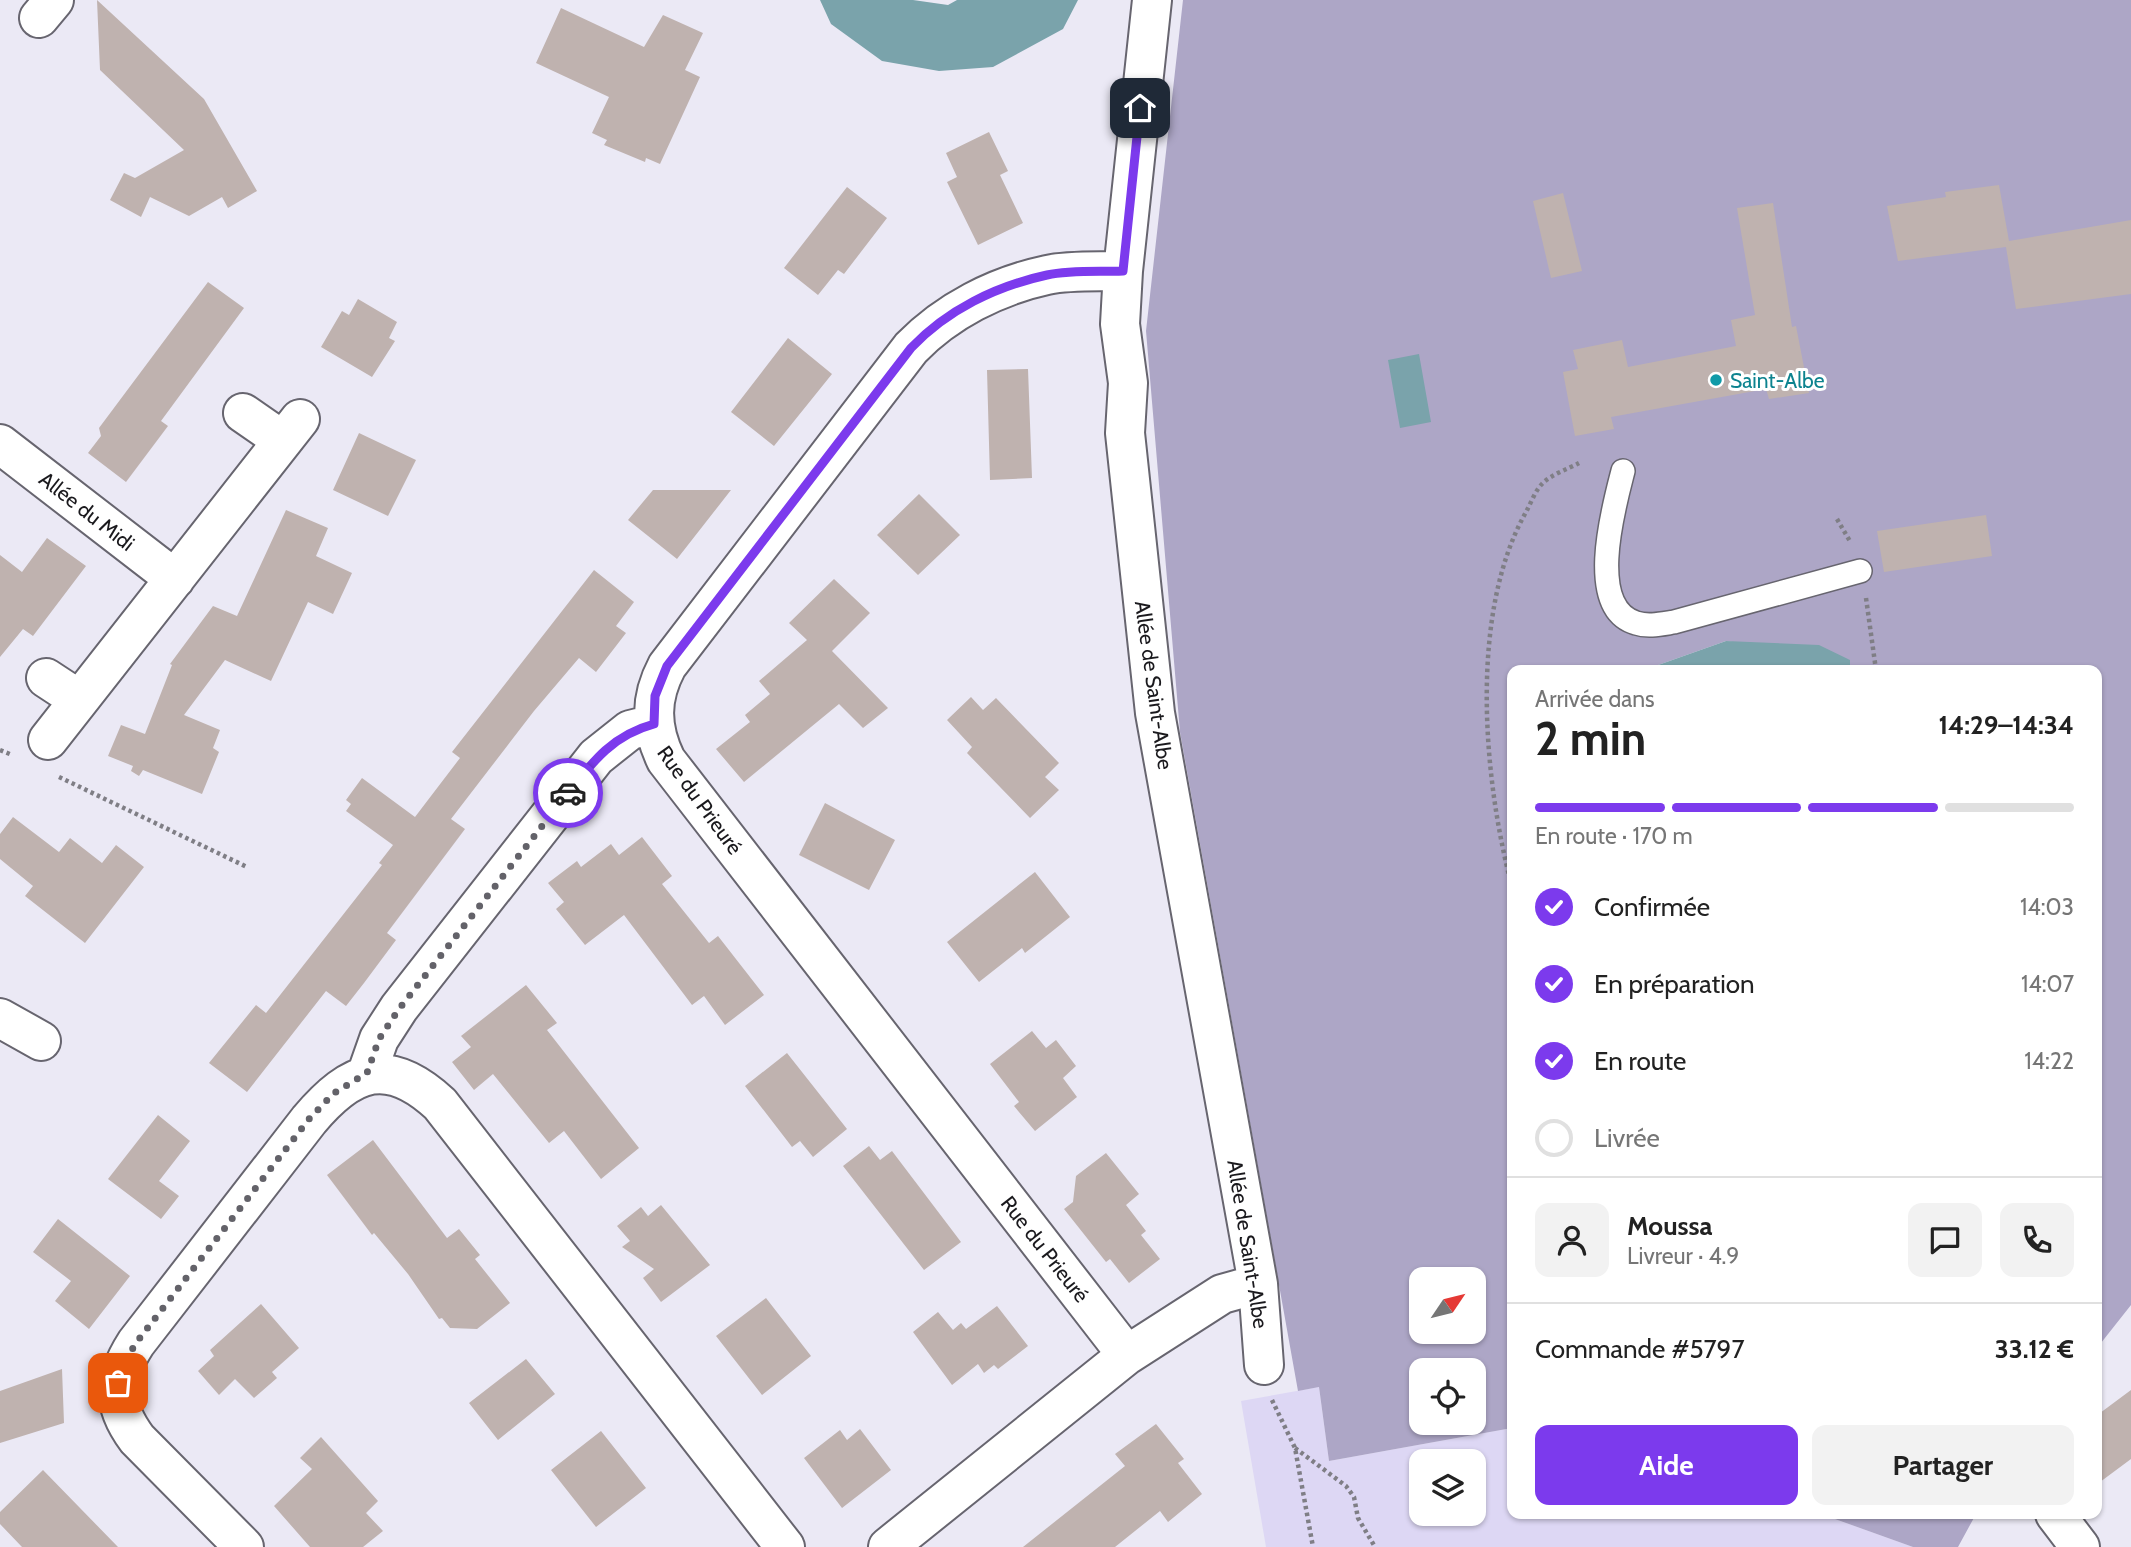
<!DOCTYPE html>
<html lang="fr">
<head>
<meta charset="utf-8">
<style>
  :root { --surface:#fff; --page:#f2f2f2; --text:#222; --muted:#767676; --line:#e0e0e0; --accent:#7c3aed }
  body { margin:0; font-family:Cabin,sans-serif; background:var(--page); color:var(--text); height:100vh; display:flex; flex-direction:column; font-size:26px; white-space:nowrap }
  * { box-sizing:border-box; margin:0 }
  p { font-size:23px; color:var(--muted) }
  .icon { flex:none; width:38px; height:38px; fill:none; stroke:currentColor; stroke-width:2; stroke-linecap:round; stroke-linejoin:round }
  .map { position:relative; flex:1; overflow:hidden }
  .side { position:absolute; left:1507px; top:665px; width:595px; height:854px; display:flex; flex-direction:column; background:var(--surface); border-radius:14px; box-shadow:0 2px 5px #0004 }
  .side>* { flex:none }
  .needle { width:46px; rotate:55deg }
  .fabs { position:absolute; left:1409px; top:1267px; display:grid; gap:14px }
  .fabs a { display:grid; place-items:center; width:77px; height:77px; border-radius:14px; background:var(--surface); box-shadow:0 2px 5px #0004; font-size:35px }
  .pin { position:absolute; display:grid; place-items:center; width:60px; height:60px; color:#fff; margin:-30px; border-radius:14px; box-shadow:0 4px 10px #0006 }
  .courier { position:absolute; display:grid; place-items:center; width:70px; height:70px; margin:-35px; border:5px solid #7c3aed; border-radius:50%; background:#fff; color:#222; box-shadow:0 2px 9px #0007 }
  .head em { font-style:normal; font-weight:800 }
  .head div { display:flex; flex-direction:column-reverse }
  .head { display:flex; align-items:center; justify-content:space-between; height:119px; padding:0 28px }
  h1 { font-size:46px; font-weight:800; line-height:52px }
  .bar { display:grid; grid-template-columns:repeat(4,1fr); gap:10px 7px; align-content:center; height:84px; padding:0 28px }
  .bar i { height:9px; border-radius:5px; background:var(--line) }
  .bar .current { background:var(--accent) }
  .bar p { grid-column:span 4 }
  .line { display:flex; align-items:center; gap:18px; padding:0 28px; border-top:2px solid var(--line) }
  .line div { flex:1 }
  .round { display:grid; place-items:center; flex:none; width:74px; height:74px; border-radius:14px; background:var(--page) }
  ol { padding:0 28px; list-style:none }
  li { display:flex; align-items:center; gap:21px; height:77px }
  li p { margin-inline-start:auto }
  li .icon { padding:7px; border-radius:50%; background:var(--accent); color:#fff; stroke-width:4 }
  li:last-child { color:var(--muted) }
  li i { width:38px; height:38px; border:4px solid var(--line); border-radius:50% }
  .action { display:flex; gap:14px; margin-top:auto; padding:14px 28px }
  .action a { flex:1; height:80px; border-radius:14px; background:var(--accent); color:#fff; font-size:28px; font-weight:800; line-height:80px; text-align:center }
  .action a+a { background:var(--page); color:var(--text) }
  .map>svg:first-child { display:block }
  .green { fill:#ddd7f4; fill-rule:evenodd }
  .forest { fill:#ada6c6; fill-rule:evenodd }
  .water { fill:#7aa3ab }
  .building { fill:#bfb2af }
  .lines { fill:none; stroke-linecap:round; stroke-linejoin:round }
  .service-casing { stroke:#67656f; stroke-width:26 }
  .minor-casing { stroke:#67656f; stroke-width:42 }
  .path { stroke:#7f7e85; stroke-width:4.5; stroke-dasharray:3.5 3.5; stroke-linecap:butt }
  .service { stroke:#fff; stroke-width:23 }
  .minor { stroke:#fff; stroke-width:38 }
  .done { stroke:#636269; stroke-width:7; stroke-dasharray:0 12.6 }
  .route { stroke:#7c3aed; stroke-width:9 }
  .culture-dot { fill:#0f9aa8; stroke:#fff; stroke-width:2.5 }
  .labels { text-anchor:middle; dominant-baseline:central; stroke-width:6; stroke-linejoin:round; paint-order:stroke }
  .culture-label { font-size:21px; fill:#0d838f; stroke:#fff; text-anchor:start }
  .street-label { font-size:21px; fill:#1a191d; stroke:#fff }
</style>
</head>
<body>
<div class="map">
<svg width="2131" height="1547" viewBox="0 0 2131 1547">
  <rect width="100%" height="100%" fill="#ebe9f5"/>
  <!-- green -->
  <path class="green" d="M1319,1387L1329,1461L1512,1428V1514H1821L1913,1547H1266L1241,1401ZM1421,1461H1474V1514H1421Z"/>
  <!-- forest -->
  <path class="forest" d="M1183,0H2131V1305L2097,1348L2096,670H1850L1849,660L1726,641L1644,670H1512V1428L1329,1461L1319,1387L1298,1391L1180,732L1146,331ZM1421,1279H1474V1332H1421ZM1421,1370H1474V1423H1421Z
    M1821,1514H1976L1958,1547H1913Z"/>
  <!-- water -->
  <path class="water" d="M820,0H913L948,5L957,0H1078L1063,29L993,67L939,71L882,61L831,24Z
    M1419,354L1431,422L1400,428L1388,360Z
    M1726,641L1819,645L1850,660V670H1644Z"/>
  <!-- building -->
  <path class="building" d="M97,0L204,99L257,191L228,208L222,197L189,216L150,197L141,217L110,200L124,173L135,178L184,150L100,70Z
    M561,8L644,47L663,15L703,33L685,70L700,77L660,164L646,158L645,162L604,145L607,140L592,133L609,97L536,63Z
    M989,132L1008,171L1000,175L1023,223L978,245L947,182L957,177L946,153Z
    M1999,185L2009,241L2131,220V294L2016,309L2006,247L1898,261L1887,206L1946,197L1945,192Z
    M847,187L887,218L844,274L838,270L818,295L784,268Z
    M1563,193L1582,271L1551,278L1533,201Z
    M1773,203L1792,327L1796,326L1809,393L1769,399L1766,389L1611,417L1614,429L1575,436L1563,372L1578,369L1573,350L1622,340L1628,367L1736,346L1731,320L1755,315L1737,208Z
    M208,282L244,308L161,421L168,426L126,482L88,453L101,436L99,428Z
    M358,299L397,322L389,338L395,341L372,377L321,347L342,311L349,315Z
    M788,338L832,374L774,446L731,412Z
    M1028,369L1032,478L990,480L987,370Z
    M359,433L416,460L388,516L333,490Z
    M653,490H731L677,559L628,520Z
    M919,494L960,535L918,575L877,535Z
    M286,510L328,528L316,556L352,573L333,614L308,602L271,681L225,660L184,715L220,730L213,748L219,752L202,794L143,770L139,776L131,771L133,766L108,756L121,725L145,734L172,665L170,664L213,606L237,616Z
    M1986,515L1992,556L1884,572L1877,531Z
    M47,538L86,566L33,636L23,629L0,657V555L22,572Z
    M594,570L634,602L616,626L626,633L596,672L579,658L534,711L451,819L465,829L387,933L396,940L364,983L346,1006L326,991L247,1092L209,1063L256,1005L266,1013L382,865L379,863L393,845L346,811L351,804L346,800L362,778L415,817L460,758L452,752Z
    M834,579L870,613L832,651L888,708L863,728L839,704L744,782L716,749L750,722L745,715L770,694L759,681L807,640L789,623Z
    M971,697L983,710L996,698L1059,763L1045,777L1059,790L1030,818L967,753L972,747L947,720Z
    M825,803L895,840L869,890L799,855Z
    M13,817L59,852L70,838L102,863L116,845L144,867L85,943L25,896L33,886L0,859V834Z
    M642,837L672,876L662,884L709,943L718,936L764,995L725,1025L704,996L692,1005L624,915L585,945L556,909L564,902L548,883L577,861L581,867L611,844L619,855Z
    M1035,872L1070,917L1025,953L1022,948L979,982L947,942Z
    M526,985L557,1023L547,1030L639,1148L601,1179L564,1131L549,1143L493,1074L474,1090L452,1062L471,1047L461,1036Z
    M1032,1031L1046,1048L1056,1040L1076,1066L1063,1078L1077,1097L1035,1131L1014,1106L1019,1102L990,1064Z
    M787,1053L847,1129L813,1157L800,1141L792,1147L745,1086Z
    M158,1115L190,1141L159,1181L179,1196L161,1219L108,1179Z
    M373,1140L447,1238L459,1229L480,1255L475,1259L510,1303L477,1329L450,1328L442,1318L439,1319L408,1274L374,1233L372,1235L327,1175Z
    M869,1146L880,1160L892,1151L961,1242L924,1270L843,1166Z
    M1106,1153L1139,1194L1126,1205L1146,1231L1141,1235L1160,1259L1129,1283L1110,1259L1106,1262L1064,1209L1073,1202L1076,1176Z
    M661,1205L710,1265L661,1302L643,1278L654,1269L622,1247L630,1241L617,1226L641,1207L648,1216Z
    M58,1219L130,1276L89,1329L55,1301L71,1281L33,1252Z
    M766,1298L811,1356L762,1395L716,1336Z
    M261,1304L299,1348L272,1372L277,1378L254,1398L235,1379L219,1395L198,1371L214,1356L210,1350Z
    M997,1306L1028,1346L998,1369L994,1365L984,1373L978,1364L952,1385L913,1332L938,1312L953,1330L961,1323L966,1329Z
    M526,1359L555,1394L498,1440L469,1403Z
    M62,1369L64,1423L0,1443V1391Z
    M2131,1390V1459L2096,1485V1416Z
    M1156,1424L1184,1459L1178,1463L1202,1494L1168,1522L1160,1511L1115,1547H1023L1125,1466L1115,1454Z
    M860,1429L891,1470L842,1508L804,1458L840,1430L847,1440Z
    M601,1431L646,1488L596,1527L551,1470Z
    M321,1437L378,1501L366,1513L383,1531L363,1547H310L274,1506L312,1469L300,1458Z
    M43,1470L118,1547H22L0,1524V1512Z"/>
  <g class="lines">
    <!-- service casing -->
    <g class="service-casing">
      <path id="service" d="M1623,471C1614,506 1585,608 1636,623C1648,627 1661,624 1674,622L1860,571"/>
    </g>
    <!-- minor casing -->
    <g class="minor-casing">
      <path id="minor" d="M1152,0L1123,271L1120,324L1128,383L1125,433L1155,713L1258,1284L1264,1365
        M39,18L54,0
        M1123,271C1099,272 1071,270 1047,275C996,286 947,311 911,348L667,666C650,698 650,727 666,760L1127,1355
        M243,413L282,440
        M0,444L175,579
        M46,678L78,699
        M48,740L300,419
        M0,1018L41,1041
        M367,1073L379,1039L399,1008L596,757L630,730L654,724
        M2055,1514L2080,1547
        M244,1547L137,1439C111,1404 113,1379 136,1343L309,1120C352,1069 388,1056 440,1104L785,1547
        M888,1547L1127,1355L1222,1294L1258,1284"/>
    </g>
    <!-- path -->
    <path class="path" d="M1837,519L1851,543
      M1866,598L1876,670
      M0,750L12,755
      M59,777L247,867
      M1512,887C1483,778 1469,613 1526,512C1531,503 1535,491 1542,484C1550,475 1568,469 1579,463
      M1272,1400L1295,1448L1313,1547
      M1295,1448L1346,1486L1354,1497L1358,1518L1375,1547"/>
    <!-- service -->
    <use href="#service" class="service"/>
    <!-- minor -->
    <use href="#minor" class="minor"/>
  </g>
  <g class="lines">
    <!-- done -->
    <path class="done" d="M118,1383L124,1363L136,1343L309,1119L334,1093L367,1073L379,1039L399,1009L568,793"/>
    <!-- route -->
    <path class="route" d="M568,793C593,761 613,735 654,724L655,696L667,666L911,348C947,310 996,286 1047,275C1071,270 1099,272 1123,271L1140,108"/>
  </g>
  <!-- markers -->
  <circle class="culture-dot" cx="1716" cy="380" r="7"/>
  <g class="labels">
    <!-- culture labels -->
    <g class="culture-label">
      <text x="1730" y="380">Saint-Albe</text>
    </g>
    <!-- street labels -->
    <g class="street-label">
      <text transform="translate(87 511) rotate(38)">Allée du Midi</text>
      <text transform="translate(1154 685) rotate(82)">Allée de Saint-Albe</text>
      <text transform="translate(700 800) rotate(54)">Rue du Prieuré</text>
      <text transform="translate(1248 1244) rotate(81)">Allée de Saint-Albe</text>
      <text transform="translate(1045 1249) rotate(52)">Rue du Prieuré</text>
    </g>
  </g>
</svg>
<div class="fabs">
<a><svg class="needle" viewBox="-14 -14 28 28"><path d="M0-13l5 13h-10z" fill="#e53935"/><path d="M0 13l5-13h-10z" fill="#767676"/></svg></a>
<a><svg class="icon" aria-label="locate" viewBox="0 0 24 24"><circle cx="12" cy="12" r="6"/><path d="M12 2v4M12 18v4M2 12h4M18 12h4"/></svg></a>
<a><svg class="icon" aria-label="layers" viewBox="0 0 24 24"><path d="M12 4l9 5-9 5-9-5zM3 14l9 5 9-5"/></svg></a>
</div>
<div class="pin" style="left:118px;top:1383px;background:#ea580c"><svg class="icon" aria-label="bag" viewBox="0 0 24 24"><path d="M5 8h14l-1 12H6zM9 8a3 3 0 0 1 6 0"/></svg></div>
<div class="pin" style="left:1140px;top:108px;background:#1f2937"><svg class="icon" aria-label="home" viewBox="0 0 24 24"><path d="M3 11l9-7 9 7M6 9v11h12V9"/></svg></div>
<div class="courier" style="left:568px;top:793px"><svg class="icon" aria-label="car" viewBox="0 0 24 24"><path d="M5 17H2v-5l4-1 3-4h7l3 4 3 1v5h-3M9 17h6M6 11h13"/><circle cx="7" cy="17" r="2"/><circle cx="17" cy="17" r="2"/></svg></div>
<section class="side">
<div class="head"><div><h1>2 min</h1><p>Arrivée dans</p></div><em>14:29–14:34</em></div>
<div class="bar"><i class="current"></i><i class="current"></i><i class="current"></i><i></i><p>En route · 170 m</p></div>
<ol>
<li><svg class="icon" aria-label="check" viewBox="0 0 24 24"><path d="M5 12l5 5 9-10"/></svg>Confirmée<p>14:03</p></li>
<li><svg class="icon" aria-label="check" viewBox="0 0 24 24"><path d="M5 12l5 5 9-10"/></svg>En préparation<p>14:07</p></li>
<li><svg class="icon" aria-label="check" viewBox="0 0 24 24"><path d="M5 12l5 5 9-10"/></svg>En route<p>14:22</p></li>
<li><i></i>Livrée</li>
</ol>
<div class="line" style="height:126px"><a class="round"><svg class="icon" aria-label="person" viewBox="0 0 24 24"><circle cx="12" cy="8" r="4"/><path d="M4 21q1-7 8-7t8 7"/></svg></a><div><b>Moussa</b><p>Livreur · 4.9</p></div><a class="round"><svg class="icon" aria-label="chat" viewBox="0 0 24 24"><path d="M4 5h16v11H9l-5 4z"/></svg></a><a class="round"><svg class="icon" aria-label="phone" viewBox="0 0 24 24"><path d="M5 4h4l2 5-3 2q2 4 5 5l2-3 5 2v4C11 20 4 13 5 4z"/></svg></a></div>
<div class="line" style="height:91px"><div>Commande #5797</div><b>33.12 €</b></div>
<div class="action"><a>Aide</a><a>Partager</a></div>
</section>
</div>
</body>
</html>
